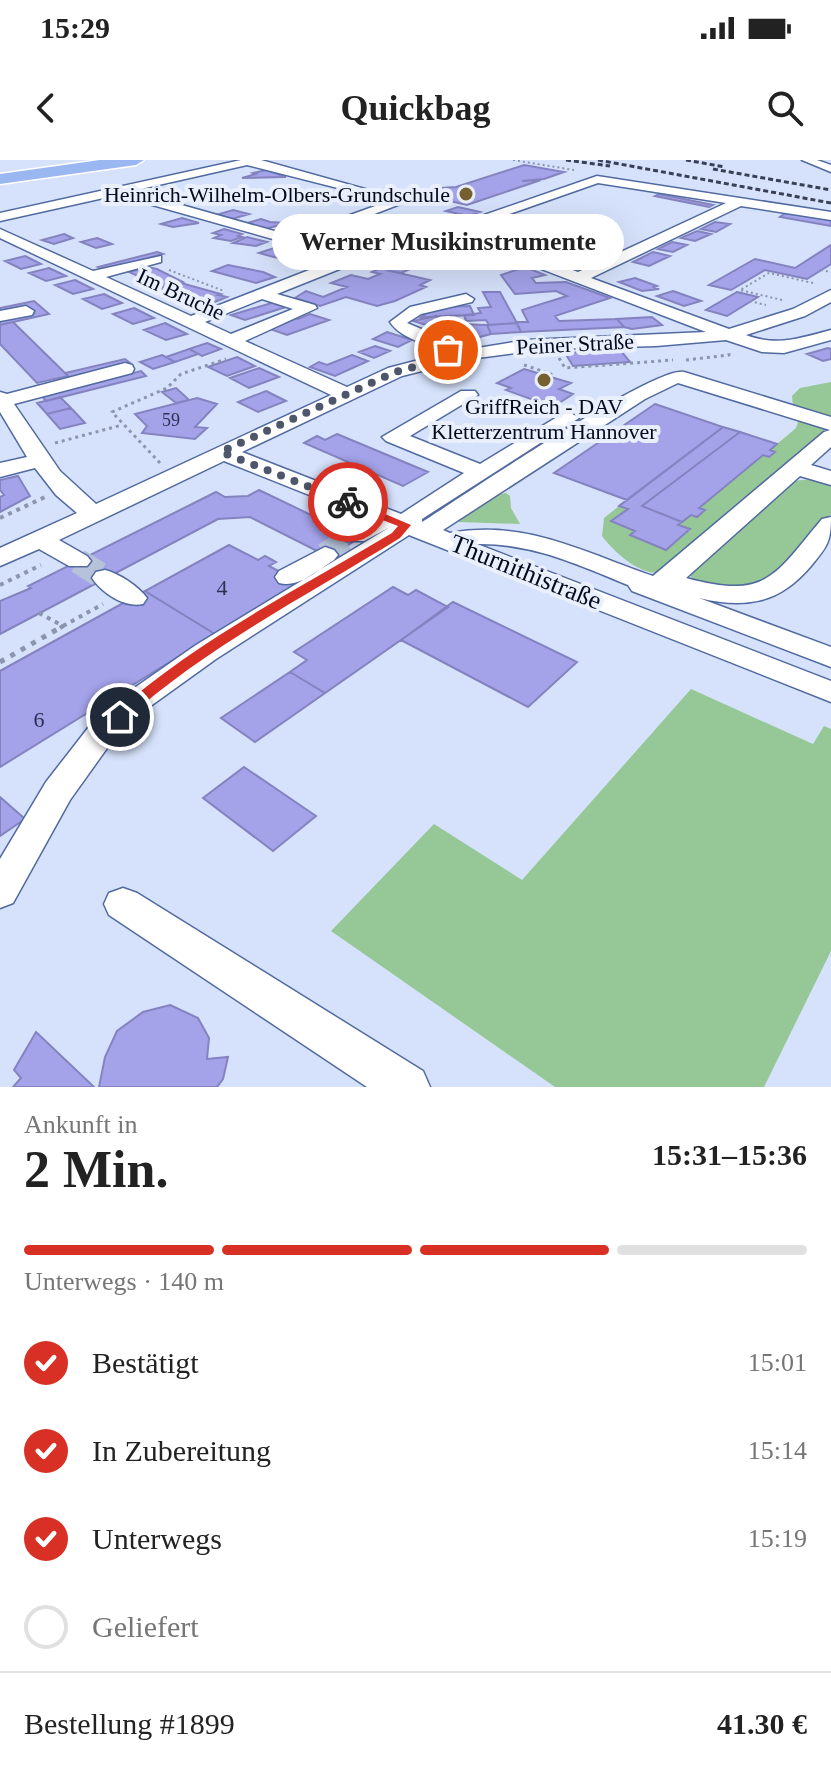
<!DOCTYPE html>
<html lang="de">
<head>
<meta charset="utf-8">
<style>
  :root { --surface:#fff; --page:#f2f2f2; --text:#222; --muted:#767676; --line:#e0e0e0; --accent:#d93025 }
  body { margin:0; font-family:Georgia,serif; background:var(--page); color:var(--text); height:100vh; display:flex; flex-direction:column; font-size:30px; white-space:nowrap }
  * { box-sizing:border-box; margin:0 }
  p { font-size:26px; color:var(--muted) }
  .icon { flex:none; width:44px; height:44px; fill:none; stroke:currentColor; stroke-width:2; stroke-linecap:round; stroke-linejoin:round }
  .map { position:relative; height:927px; overflow:hidden }
  .details { display:flex; flex-direction:column; background:var(--surface); flex:1 }
  .details>* { flex:none }
  .pin { position:absolute; display:grid; place-items:center; width:68px; height:68px; color:#fff; margin:-34px; border:4px solid #fff; border-radius:50%; box-shadow:0 2px 8px #0007 }
  .courier { position:absolute; display:grid; place-items:center; width:80px; height:80px; margin:-40px; border:6px solid #d93025; border-radius:50%; background:#fff; color:#222; box-shadow:0 2px 10px #0007 }
  .bubble { position:absolute; height:56px; border-radius:28px; background:var(--surface); box-shadow:0 8px 32px #0002; font-size:26px; font-weight:700; line-height:56px; text-align:center }
  .overview em { font-style:normal; font-weight:700 }
  .overview div { display:flex; flex-direction:column-reverse }
  .overview { display:flex; align-items:center; justify-content:space-between; height:136px; padding:0 24px }
  h1 { font-size:52px; font-weight:700; line-height:60px }
  .bar { display:grid; grid-template-columns:repeat(4,1fr); gap:12px 8px; align-content:center; height:96px; padding:0 24px }
  .bar i { height:10px; border-radius:6px; background:var(--line) }
  .bar .on { background:var(--accent) }
  .bar p { grid-column:span 4 }
  .line { display:flex; align-items:center; gap:20px; padding:0 24px; border-top:2px solid var(--line) }
  .line div { flex:1 }
  ol { padding:0 24px; list-style:none }
  li { display:flex; align-items:center; gap:24px; height:88px }
  li p { margin-inline-start:auto }
  li .icon { padding:8px; border-radius:50%; background:var(--accent); color:#fff; stroke-width:4 }
  li:last-child { color:var(--muted) }
  li i { width:44px; height:44px; border:4px solid var(--line); border-radius:50% }
  .status { display:flex; justify-content:space-between; align-items:center; height:56px; padding:0 40px; background:var(--surface); direction:ltr }
  .status svg { height:22px; fill:currentColor }
  header { display:flex; justify-content:space-between; align-items:center; height:104px; padding:0 24px; background:var(--surface); font-size:36px; font-weight:700 }
  .map>svg:first-child { display:block }
  .green { fill:#96c796 }
  .building { fill:#a4a3ea; stroke:#8483c0; stroke-width:2 }
  .lines { fill:none; stroke-linecap:round; stroke-linejoin:round }
  .minor-tunnel { stroke:#b6c2da; stroke-width:25; stroke-dasharray:25 13; stroke-linecap:butt }
  .minor-casing { stroke:#516aa0; stroke-width:3 }
  .highway-casing { stroke:#fff; stroke-width:3 }
  .path-far3 { stroke:#8b95ac; stroke-width:2; stroke-dasharray:2 3; stroke-linecap:butt }
  .path-far2 { stroke:#8b95ac; stroke-width:3; stroke-dasharray:3 4; stroke-linecap:butt }
  .path-far1 { stroke:#8b95ac; stroke-width:4; stroke-dasharray:4 5; stroke-linecap:butt }
  .path { stroke:#8b95ac; stroke-width:5; stroke-dasharray:5 7; stroke-linecap:butt }
  .minor { fill:#fff; fill-rule:evenodd }
  .highway { fill:#9bb7f1; fill-rule:evenodd }
  .rail { stroke:#384055; stroke-width:3; stroke-dasharray:5 3; stroke-linecap:butt }
  .route { fill:#d93025 }
  .done { stroke:#4e566b; stroke-width:8; stroke-dasharray:0 14.4 }
  .poi-dot { fill:#766030; stroke:#e9effb; stroke-width:3 }
  .labels { text-anchor:middle; dominant-baseline:central; stroke-width:8; stroke-linejoin:round; paint-order:stroke }
  .far-number-label { font-size:18px; fill:#2c3051 }
  .far-poi-label { font-size:22px; fill:#040a1e; stroke:#e9effb; text-anchor:end }
  .far-street-label { font-size:22px; fill:#040a1e; stroke:#e9effb }
  .number-label { font-size:22px; fill:#2c3051 }
  .street-label { font-size:26px; fill:#040a1e; stroke:#e9effb }
</style>
</head>
<body>
<div class="status"><b>15:29</b><svg viewBox="0 0 49 12"><path d="M0 12V9h3v3zM5 12V6h3v6zM10 12V3h3v9zM15 12V0h3v12zM26 1h20v11H26zM47 4h2v5h-2z"/></svg></div>
<header><svg class="icon" aria-label="back" viewBox="0 0 24 24"><path d="M15 5l-7 7 7 7"/></svg>Quickbag<svg class="icon" aria-label="search" viewBox="0 0 24 24"><circle cx="10" cy="10" r="6"/><path d="M15 15l6 6"/></svg></header>
<div class="map">
<svg width="831" height="927" viewBox="0 0 831 927">
  <rect width="100%" height="100%" fill="#d6e2fb"/>
  <!-- green -->
  <path class="green" d="M831,222V258L793,246L792,236L800,228Z
    M799,259L825,268L824,273L661,413C639,415 614,392 602,376L604,358L619,346L628,349L612,362L635,371L631,376L666,390L690,370L678,365L691,355L697,357L705,351L699,348L763,295L769,297L774,293L770,290L796,268Z
    M816,319L831,324V354C797,393 778,431 720,426C708,425 700,424 691,417L690,412L790,321Z
    M506,333L510,336L511,348L520,364L458,362L499,334Z
    M691,529L813,584L824,566L831,569V791L764,927H555L331,771L434,664L522,720Z"/>
  <!-- building -->
  <path class="building" d="M524,5L564,12L544,19L522,21L541,20L467,45L419,34H436L447,30L439,28L456,27Z
    M266,10L286,17L242,18L256,14L253,13Z
    M659,34L713,45L709,47L655,36Z
    M458,47L480,52L468,56L446,51Z
    M233,50L249,54L232,59L213,56Z
    M788,51L831,59V66L780,57Z
    M376,57L391,61L372,67L357,64Z
    M182,58L199,63L173,67L161,64Z
    M261,59L270,62L286,63L266,69L247,63Z
    M715,62L730,64L716,72L701,69Z
    M224,69L242,74L238,76L242,77L231,81L214,78L221,75L213,73Z
    M697,71L711,74L695,81L681,78Z
    M64,74L73,78L54,84L42,80Z
    M347,76L373,82L348,91L322,84Z
    M247,77L267,82L256,86L233,83Z
    M97,78L112,84L96,88L81,82Z
    M441,80L478,93L455,98L443,96L452,92L439,90L417,103L422,104L401,113L386,110L430,120L420,125L426,127L395,141L377,146L346,137L320,146L295,138L306,131L323,137L347,127L331,123L351,115L368,119L380,114L372,112L410,94L406,93Z
    M672,82L687,85L673,92L658,89Z
    M831,85V104L807,119L765,110L731,130L709,125L755,99L795,108Z
    M274,88L309,95L321,100L303,105L259,93Z
    M157,92L163,94L104,110L98,107Z
    M653,92L670,96L649,106L633,102Z
    M25,96L41,104L21,109L5,101Z
    M228,105L263,112L275,117L256,123L212,111Z
    M148,107L157,109L183,122L165,128L129,112Z
    M525,107L545,115L532,118L536,123L566,122L610,138L555,156L559,161L617,159L624,167L521,172L516,162H528L522,150L567,136L556,131L515,134L501,115Z
    M49,108L66,116L46,121L29,113Z
    M635,118L657,126L654,127L659,129L642,131L619,122Z
    M75,120L93,129L73,134L55,125Z
    M181,123L221,134L218,135L227,137L210,144L163,129Z
    M673,131L701,141L684,146L657,136Z
    M483,132H500L517,163L489,165L486,160L466,161L464,155L481,153L478,148L491,147Z
    M737,132L758,137L727,156L706,150Z
    M104,134L122,143L102,149L83,139Z
    M34,141L49,154L0,165V160L34,153L28,147L0,153V148Z
    M275,142L289,146L245,160L231,155Z
    M470,146L474,155L421,157L437,147Z
    M134,148L154,158L133,164L113,154Z
    M310,154L329,160L287,175L270,169L293,160L287,159L292,157L298,159Z
    M436,156V157L459,164L445,171L413,161Z
    M652,157L662,165L632,169L624,167L617,159Z
    M13,162L65,213L68,216L37,223L0,184V165Z
    M165,163L187,174L166,180L144,170Z
    M517,163L521,172L491,174L487,165Z
    M459,164L487,165L491,174L472,179L445,171Z
    M387,172L412,180L398,187L373,179Z
    M207,183L221,189L202,196L189,189Z
    M375,186L390,191L374,198L359,192Z
    M828,188L831,189V199L823,201L807,194Z
    M189,189L198,194L175,202L166,197Z
    M613,191H621L630,202L573,206L565,193Z
    M162,195L175,202L153,209L140,202Z
    M352,195L368,201L335,216L310,207L319,202L327,205Z
    M237,197L255,206L227,216L208,207Z
    M125,199L130,203L70,218L65,213Z
    M259,208L279,217L249,228L230,218Z
    M524,209L571,223L559,229L573,234L553,247L506,230L511,228L497,223Z
    M141,211L146,216L46,241L42,236Z
    M176,228L189,240L176,243L162,232Z
    M266,231L286,241L258,252L238,242Z
    M60,237L71,248L47,254L37,243Z
    M197,238L217,244L195,267L207,268L195,279L142,273L147,266L135,254Z
    M655,244L723,267L627,340L554,313Z
    M71,248L85,263L60,269L47,254Z
    M723,267L740,272L642,346L682,362L678,365L690,369L666,390L630,375L635,371L611,361L628,349L619,346Z
    M740,272L777,284L770,290L775,292L769,297L763,295L699,348L705,350L697,357L691,355L682,362L642,346Z
    M337,274L428,312L403,326L304,283L317,276L325,280Z
    M18,316L30,336L0,352V337L4,335L0,330V320Z
    M259,330L359,378L329,397L250,357L218,359L0,474V441L24,431L31,428L28,426L216,332L225,337L248,336Z
    M229,385L258,400L265,396L276,402L269,406L299,422L215,474L145,431Z
    M393,427L408,435L416,430L448,447L325,533L290,512L307,500L294,492Z
    M145,431L215,474L0,607V511Z
    M453,442L577,502L528,547L401,480Z
    M290,512L325,533L255,582L221,558Z
    M244,607L316,656L273,691L203,638Z
    M0,637L25,659L0,676Z
    M170,845L198,858L209,878L207,899L228,897L223,919L217,927H99L105,897L117,871L143,852Z
    M36,872L94,927H13L21,918L14,910Z"/>
  <g class="lines">
    <!-- minor-tunnel -->
    <path class="minor-tunnel" d="M325,395L355,376
      M78,401L105,418"/>
    <!-- minor casing -->
    <g class="minor-casing">
      <path id="minor" d="M241,0H261L408,41L307,80L315,85L308,89L117,35L0,61V53ZM247,5L389,41L292,76L132,31Z
        M802,0H817L831,5V12Z
        M597,16L831,52V60L741,46L591,118L729,169L793,149L831,130V142L805,156L746,175C778,187 800,178 831,170V180L784,193L762,192L726,180L656,186L546,189L470,199L402,216L242,292L401,354L464,313L386,281L382,277L461,231H475L478,235L410,276L480,304L562,254L569,252L579,258L422,359V362C459,339 655,205 684,212L831,257V287L811,305L831,311V325L800,316L686,418C767,440 774,416 822,359L831,357C831,382 827,387 811,406C779,444 745,449 699,438L831,487V507L632,431L628,425C578,405 532,383 477,384L831,521V542L409,375L216,499L152,545L110,584L70,640L13,743L0,748V699L46,622L88,568L130,531L196,485L390,367L364,381H346L343,376L367,358L224,301L59,380L87,396L91,401L87,406H69L39,389L0,406V388L77,353L56,335L35,308L0,317V303L27,297L0,252V232L7,234L125,203L132,205L134,209L132,213L14,244L60,311L96,344L331,235L0,78V69L93,111L161,96V102L106,117L191,156L417,68L464,62ZM598,23L726,43L578,112L464,70ZM445,72L706,172L527,180L459,191L445,179L407,163L421,154L472,142L474,139L466,134L410,147L390,162C402,180 425,181 442,194L388,208L347,227L245,181L317,148L315,145L277,134L425,75ZM262,139L293,149L231,174L205,162ZM678,223L830,270L824,272L653,416C585,393 525,359 450,373L443,370L645,239Z
        M26,146L34,151L32,155L0,161V151Z
        M325,387L334,390L338,395L334,400C317,411 299,428 279,423L275,417L279,411Z
        M105,410C120,414 138,426 147,438L143,444C124,448 102,433 92,418L96,412Z
        M123,728L137,733L423,911L430,927H367L109,755L104,744L109,733Z"/>
    </g>
    <!-- highway casing -->
    <g class="highway-casing">
      <path id="highway" d="M100,0H144L136,5L0,24V14Z"/>
    </g>
    <!-- path-far3 -->
    <path class="path-far3" d="M513,0L574,10
      M169,110L224,131
      M821,110L831,112
      M782,140L740,130L769,113L813,123
      M750,141L766,145"/>
    <!-- path-far2 -->
    <path class="path-far2" d="M559,198L565,208L673,200
      M686,200L729,195V191
      M524,205L551,214L547,215
      M55,283L122,265
      M160,303L112,252L167,228L181,214L226,199"/>
    <!-- path-far1 -->
    <path class="path-far1" d="M0,358L45,337
      M0,425L41,405
      M39,453L63,466L60,468
      M63,466L103,444"/>
    <!-- path -->
    <path class="path" d="M0,502L63,466"/>
    <!-- minor -->
    <use href="#minor" class="minor"/>
    <!-- highway -->
    <use href="#highway" class="highway"/>
    <!-- rail -->
    <path class="rail" d="M566,0L610,6
      M598,0L831,43
      M686,0L725,7
      M713,9L831,30"/>
  </g>
  <!-- route -->
  <path class="route" d="M344,340H352L411,365L400,378C308,435 206,487 125,560H115V553C196,480 299,429 392,373L398,366L344,345Z"/>
  <g class="lines">
    <!-- done -->
    <path class="done" d="M348,342L221,292L395,212L455,196L448,190"/>
  </g>
  <!-- markers -->
  <g class="poi-dot">
    <circle cx="466" cy="34" r="8"/>
    <circle cx="544" cy="220" r="8"/>
  </g>
  <g class="labels">
    <!-- far-number labels -->
    <g class="far-number-label">
      <text x="171" y="260">59</text>
    </g>
    <!-- far-poi labels -->
    <g class="far-poi-label">
      <text x="450" y="34">Heinrich-Wilhelm-Olbers-Grundschule</text>
      <text x="544" y="246" text-anchor="middle">GriffReich - DAV<tspan x="544" dy="25">Kletterzentrum Hannover</tspan></text>
    </g>
    <!-- far-street labels -->
    <g class="far-street-label">
      <text transform="translate(181 134) rotate(25)">Im Bruche</text>
      <text transform="translate(575 184) rotate(-3)">Peiner Straße</text>
    </g>
    <!-- number labels -->
    <g class="number-label">
      <text x="222" y="427">4</text>
      <text x="39" y="559">6</text>
    </g>
    <!-- street labels -->
    <g class="street-label">
      <text transform="translate(526 412) rotate(22)">Thurnithistraße</text>
    </g>
  </g>
</svg>
<div class="pin" style="left:448px;top:190px;background:#ea580c"><svg class="icon" aria-label="bag" viewBox="0 0 24 24"><path d="M5 8h14l-1 12H6zM9 8a3 3 0 0 1 6 0"/></svg></div>
<div class="pin" style="left:120px;top:557px;background:#1f2937"><svg class="icon" aria-label="home" viewBox="0 0 24 24"><path d="M3 11l9-7 9 7M6 9v11h12V9"/></svg></div>
<div class="courier" style="left:348px;top:342px"><svg class="icon" aria-label="bike" viewBox="0 0 24 24"><circle cx="6" cy="16" r="4"/><circle cx="18" cy="16" r="4"/><path d="M6 16l4-8h5l3 8M10 8l3 8H6M13 5h3"/></svg></div>
<div class="bubble" style="left:272px;top:54px;width:352px">Werner Musikinstrumente</div>
</div>
<section class="details">
<div class="overview"><div><h1>2 Min.</h1><p>Ankunft in</p></div><em>15:31–15:36</em></div>
<div class="bar"><i class="on"></i><i class="on"></i><i class="on"></i><i></i><p>Unterwegs · 140 m</p></div>
<ol>
<li><svg class="icon" aria-label="check" viewBox="0 0 24 24"><path d="M5 12l5 5 9-10"/></svg>Bestätigt<p>15:01</p></li>
<li><svg class="icon" aria-label="check" viewBox="0 0 24 24"><path d="M5 12l5 5 9-10"/></svg>In Zubereitung<p>15:14</p></li>
<li><svg class="icon" aria-label="check" viewBox="0 0 24 24"><path d="M5 12l5 5 9-10"/></svg>Unterwegs<p>15:19</p></li>
<li><i></i>Geliefert</li>
</ol>
<div class="line" style="height:104px"><div>Bestellung #1899</div><b>41.30 €</b></div>
</section>
</body>
</html>
